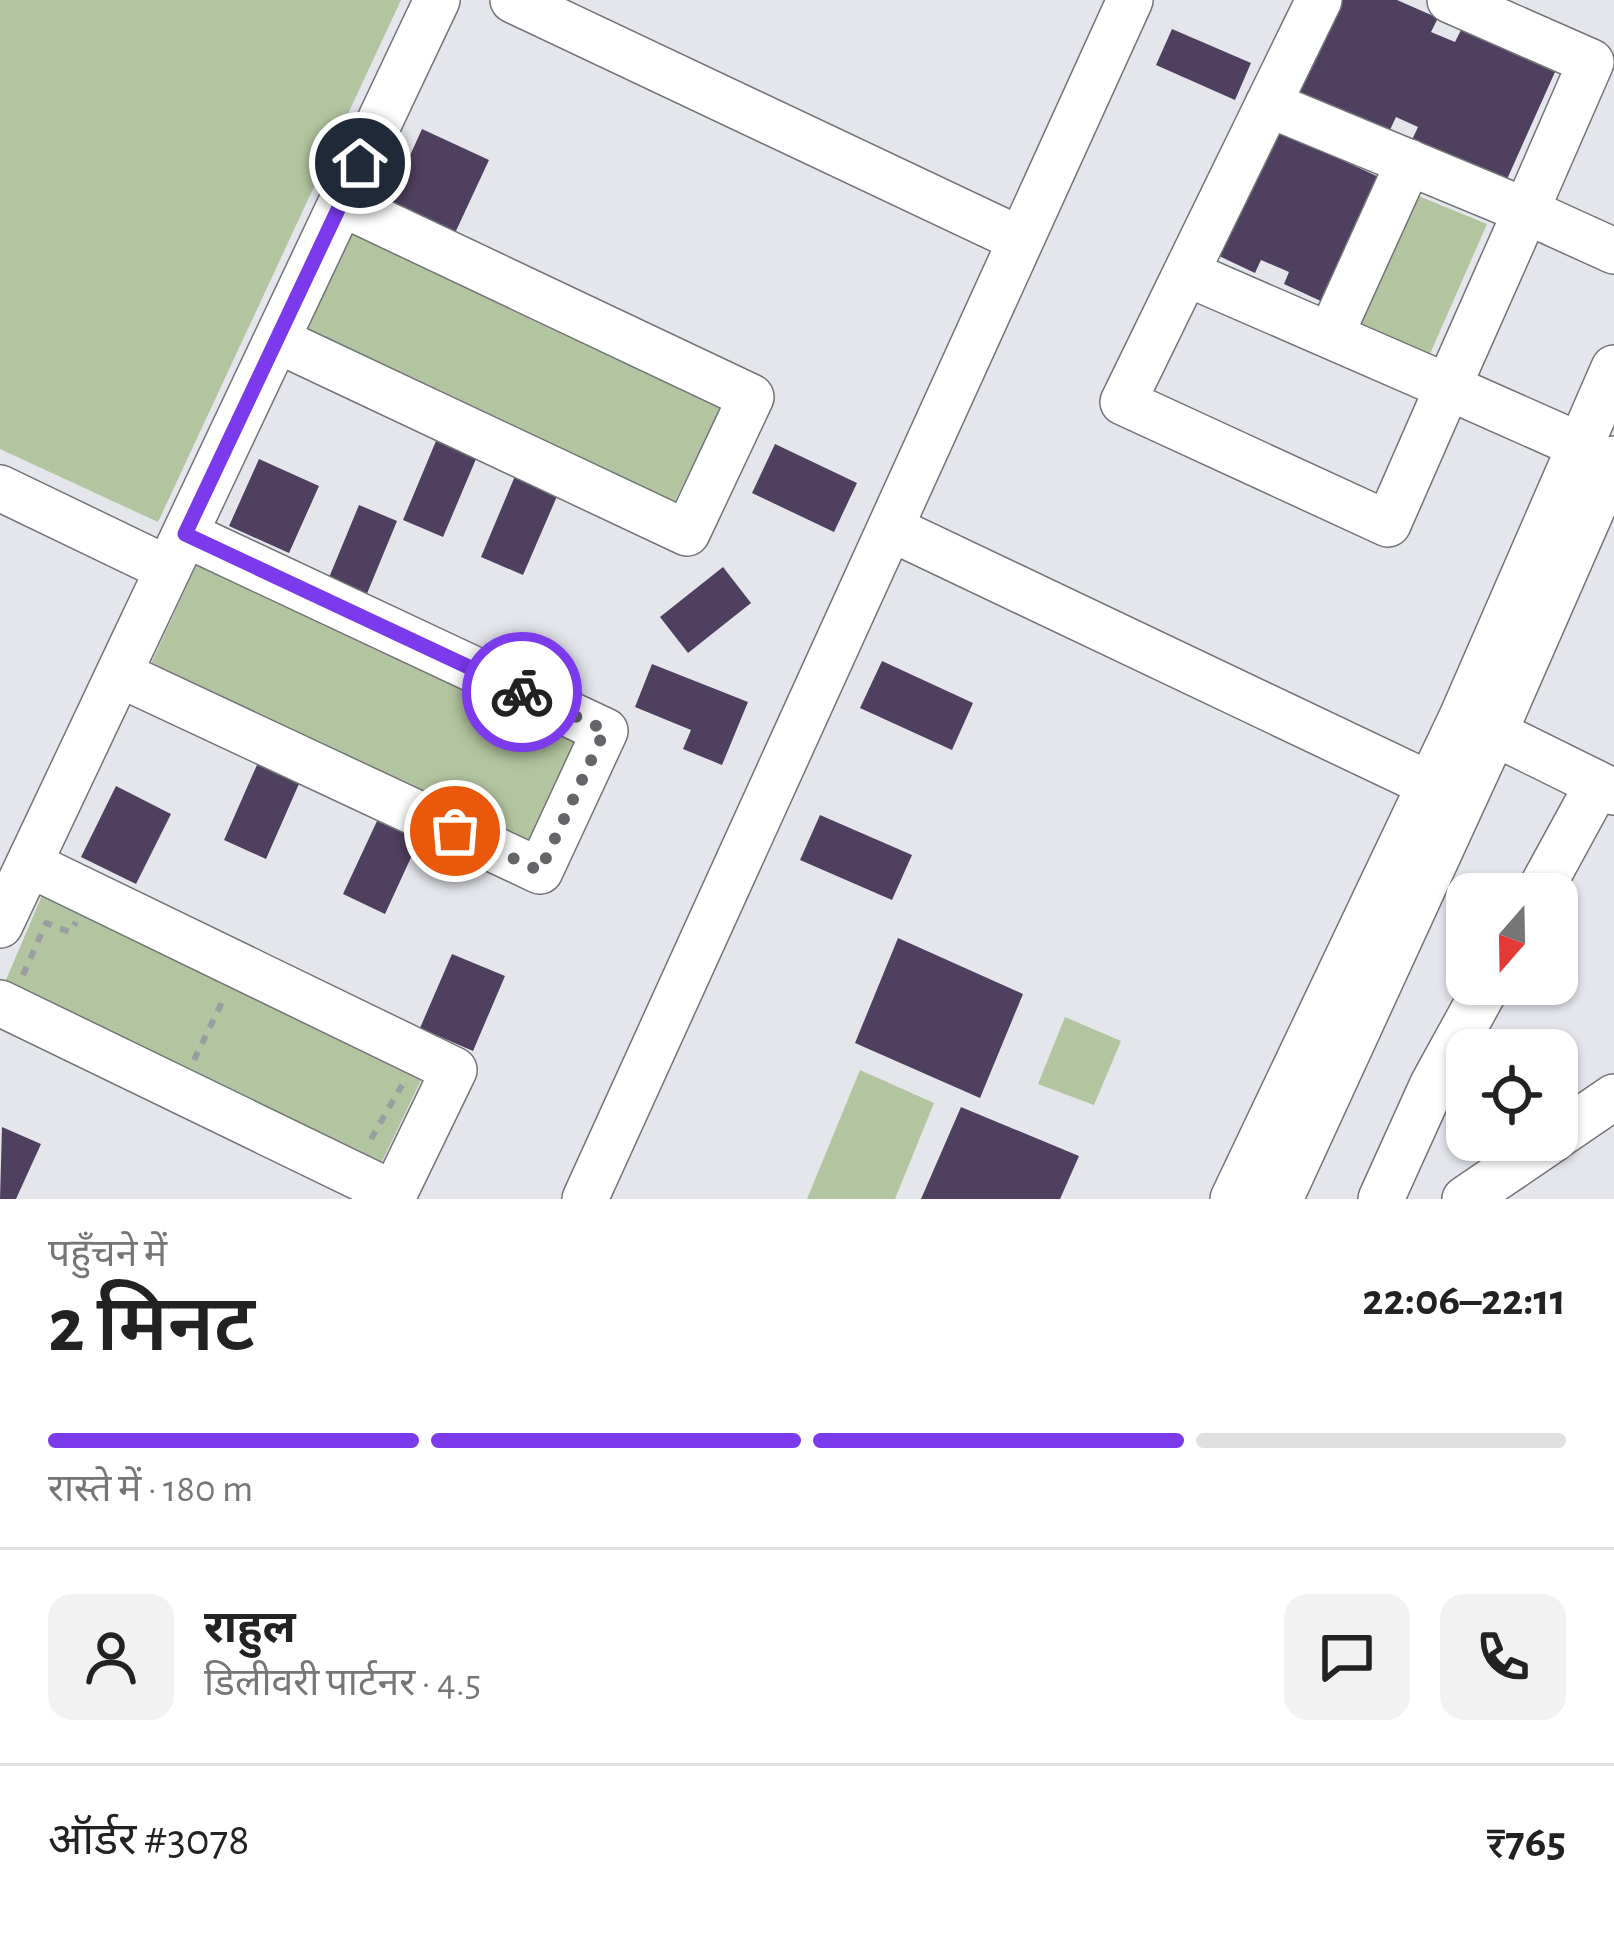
<!DOCTYPE html>
<html lang="hi">
<head>
<meta charset="utf-8">
<style>
  :root { --surface:#fff; --page:#f2f2f2; --text:#222; --muted:#767676; --line:#e0e0e0; --accent:#7c3aed }
  body { margin:0; font-family:"Alegreya Sans","Noto Sans Devanagari",sans-serif; background:var(--page); color:var(--text); height:100vh; display:flex; flex-direction:column; font-size:45px; white-space:nowrap }
  * { box-sizing:border-box; margin:0 }
  p { font-size:39px; color:var(--muted) }
  .icon { flex:none; width:66px; height:66px; fill:none; stroke:currentColor; stroke-width:2; stroke-linecap:round; stroke-linejoin:round }
  .map { position:relative; height:1199px; overflow:hidden }
  .panel { display:flex; flex-direction:column; background:var(--surface); flex:1 }
  .panel>* { flex:none }
  .needle { width:78px; rotate:200deg }
  .tools { position:absolute; left:1446px; top:873px; display:grid; gap:24px }
  .tools a { display:grid; place-items:center; width:132px; height:132px; border-radius:24px; background:var(--surface); box-shadow:0 3px 9px #0004; font-size:60px }
  .pin { position:absolute; display:grid; place-items:center; width:102px; height:102px; color:#fff; margin:-51px; border:6px solid #fff; border-radius:50%; box-shadow:0 3px 12px #0007 }
  .courier { position:absolute; display:grid; place-items:center; width:120px; height:120px; margin:-60px; border:9px solid #7c3aed; border-radius:50%; background:#fff; color:#222; box-shadow:0 3px 15px #0007 }
  .overview em { font-style:normal; font-weight:600 }
  .overview div { display:flex; flex-direction:column-reverse }
  .overview { display:flex; align-items:center; justify-content:space-between; height:204px; padding:0 48px }
  h1 { font-size:78px; font-weight:600; line-height:90px }
  .bar { display:grid; grid-template-columns:repeat(4,1fr); gap:18px 12px; align-content:center; height:144px; padding:0 48px }
  .bar i { height:15px; border-radius:9px; background:var(--line) }
  .bar .active { background:var(--accent) }
  .bar p { grid-column:span 4 }
  .line { display:flex; align-items:center; gap:30px; padding:0 48px; border-top:3px solid var(--line) }
  .line div { flex:1 }
  .round { display:grid; place-items:center; flex:none; width:126px; height:126px; border-radius:24px; background:var(--page) }
  .map>svg:first-child { display:block }
  .green { fill:#b3c5a0 }
  .building { fill:#504060 }
  .lines { fill:none; stroke-linecap:round; stroke-linejoin:round }
  .minor-casing { stroke:#727478; stroke-width:48 }
  .path { stroke:#9b9da1; stroke-width:6; stroke-dasharray:9 9; stroke-linecap:butt }
  .minor { stroke:#fff; stroke-width:45 }
  .done { stroke:#646569; stroke-width:12; stroke-dasharray:0 21.6 }
  .route { stroke:#7c3aed; stroke-width:15 }
</style>
</head>
<body>
<div class="map">
<svg width="1614" height="1199" viewBox="0 0 1614 1199">
  <rect width="100%" height="100%" fill="#e4e6ec"/>
  <!-- green -->
  <path class="green" d="M0,0H401L158,522L0,449Z
    M1404,190L1487,224L1426,363L1345,325Z
    M348,230L720,409L673,505L298,336Z
    M197,564L575,742L527,849L147,672Z
    M43,893L423,1076L376,1174L0,994Z
    M1065,1017L1121,1041L1094,1105L1038,1084Z
    M860,1070L934,1103L895,1199H807Z"/>
  <!-- building -->
  <path class="building" d="M1338,0H1397L1438,18L1431,32L1455,42L1461,30L1555,72L1504,186L1410,144L1418,127L1396,117L1389,132L1297,92Z
    M1172,29L1251,63L1235,100L1156,65Z
    M422,129L489,160L455,233L389,202Z
    M1275,129L1383,179L1325,303L1284,284L1289,272L1261,260L1255,273L1217,255Z
    M436,441L476,459L443,537L403,520Z
    M775,444L857,483L834,532L752,493Z
    M259,459L319,486L289,553L229,526Z
    M515,476L558,494L523,575L481,557Z
    M359,505L397,521L366,596L328,580Z
    M723,567L751,603L688,653L660,617Z
    M882,661L973,703L952,750L860,708Z
    M652,664L748,702L722,765L683,749L691,730L635,707Z
    M260,758L302,777L266,859L224,840Z
    M116,786L171,814L136,884L81,857Z
    M820,815L912,855L892,900L800,860Z
    M377,821L419,840L385,914L343,894Z
    M898,938L1023,994L980,1098L855,1043Z
    M452,954L505,976L473,1051L420,1028Z
    M961,1107L1079,1156L1060,1199H921Z
    M2,1127L41,1144L16,1199H0Z"/>
  <g class="lines">
    <!-- minor casing -->
    <g class="minor-casing">
      <path id="minor" d="M513,0L1021,240
        M1319,0L1123,402L1388,524L1448,387L1581,446
        M1450,0L1591,62L1526,211L1614,251
        M1186,273L1448,387L1526,211L1268,104
        M1331,334L1409,162
        M277,340L687,533L751,397L341,203
        M0,488L168,569
        M890,528L1456,797
        M119,674L540,871L605,731L185,534
        M1466,719L1614,792
        M1538,894L1598,784
        M0,925L437,0
        M0,1003L394,1194L454,1070L29,864
        M1557,1136L1614,1097
        M585,1199L1130,0
        M1233,1199L1462,717L1614,368
        M1280,1199L1494,733L1614,459
        M1381,1199L1433,1084L1488,984
        M1465,1199L1552,1140"/>
    </g>
    <!-- path -->
    <path class="path" d="M23,975L46,923L70,932L76,922
      M194,1060L225,996
      M371,1139L402,1085"/>
    <!-- minor -->
    <use href="#minor" class="minor"/>
  </g>
  <g class="lines">
    <!-- done -->
    <path class="done" d="M455,831L540,871L605,730L522,692"/>
    <!-- route -->
    <path class="route" d="M360,163L185,534L522,692"/>
  </g>
</svg>
<div class="tools">
<a><svg class="needle" viewBox="-14 -14 28 28"><path d="M0-13l5 13h-10z" fill="#e53935"/><path d="M0 13l5-13h-10z" fill="#767676"/></svg></a>
<a><svg class="icon" aria-label="locate" viewBox="0 0 24 24"><circle cx="12" cy="12" r="6"/><path d="M12 2v4M12 18v4M2 12h4M18 12h4"/></svg></a>
</div>
<div class="pin" style="left:455px;top:831px;background:#ea580c"><svg class="icon" aria-label="bag" viewBox="0 0 24 24"><path d="M5 8h14l-1 12H6zM9 8a3 3 0 0 1 6 0"/></svg></div>
<div class="pin" style="left:360px;top:163px;background:#1f2937"><svg class="icon" aria-label="home" viewBox="0 0 24 24"><path d="M3 11l9-7 9 7M6 9v11h12V9"/></svg></div>
<div class="courier" style="left:522px;top:692px"><svg class="icon" aria-label="bike" viewBox="0 0 24 24"><circle cx="6" cy="16" r="4"/><circle cx="18" cy="16" r="4"/><path d="M6 16l4-8h5l3 8M10 8l3 8H6M13 5h3"/></svg></div>
</div>
<section class="panel">
<div class="overview"><div><h1>2 मिनट</h1><p>पहुँचने में</p></div><em>22:06–22:11</em></div>
<div class="bar"><i class="active"></i><i class="active"></i><i class="active"></i><i></i><p>रास्ते में · 180 m</p></div>
<div class="line" style="height:216px"><a class="round"><svg class="icon" aria-label="person" viewBox="0 0 24 24"><circle cx="12" cy="8" r="4"/><path d="M4 21q1-7 8-7t8 7"/></svg></a><div><b>राहुल</b><p>डिलीवरी पार्टनर · 4.5</p></div><a class="round"><svg class="icon" aria-label="chat" viewBox="0 0 24 24"><path d="M4 5h16v11H9l-5 4z"/></svg></a><a class="round"><svg class="icon" aria-label="phone" viewBox="0 0 24 24"><path d="M5 4h4l2 5-3 2q2 4 5 5l2-3 5 2v4C11 20 4 13 5 4z"/></svg></a></div>
<div class="line" style="height:156px"><div>ऑर्डर #3078</div><b>₹765</b></div>
</section>
</body>
</html>
